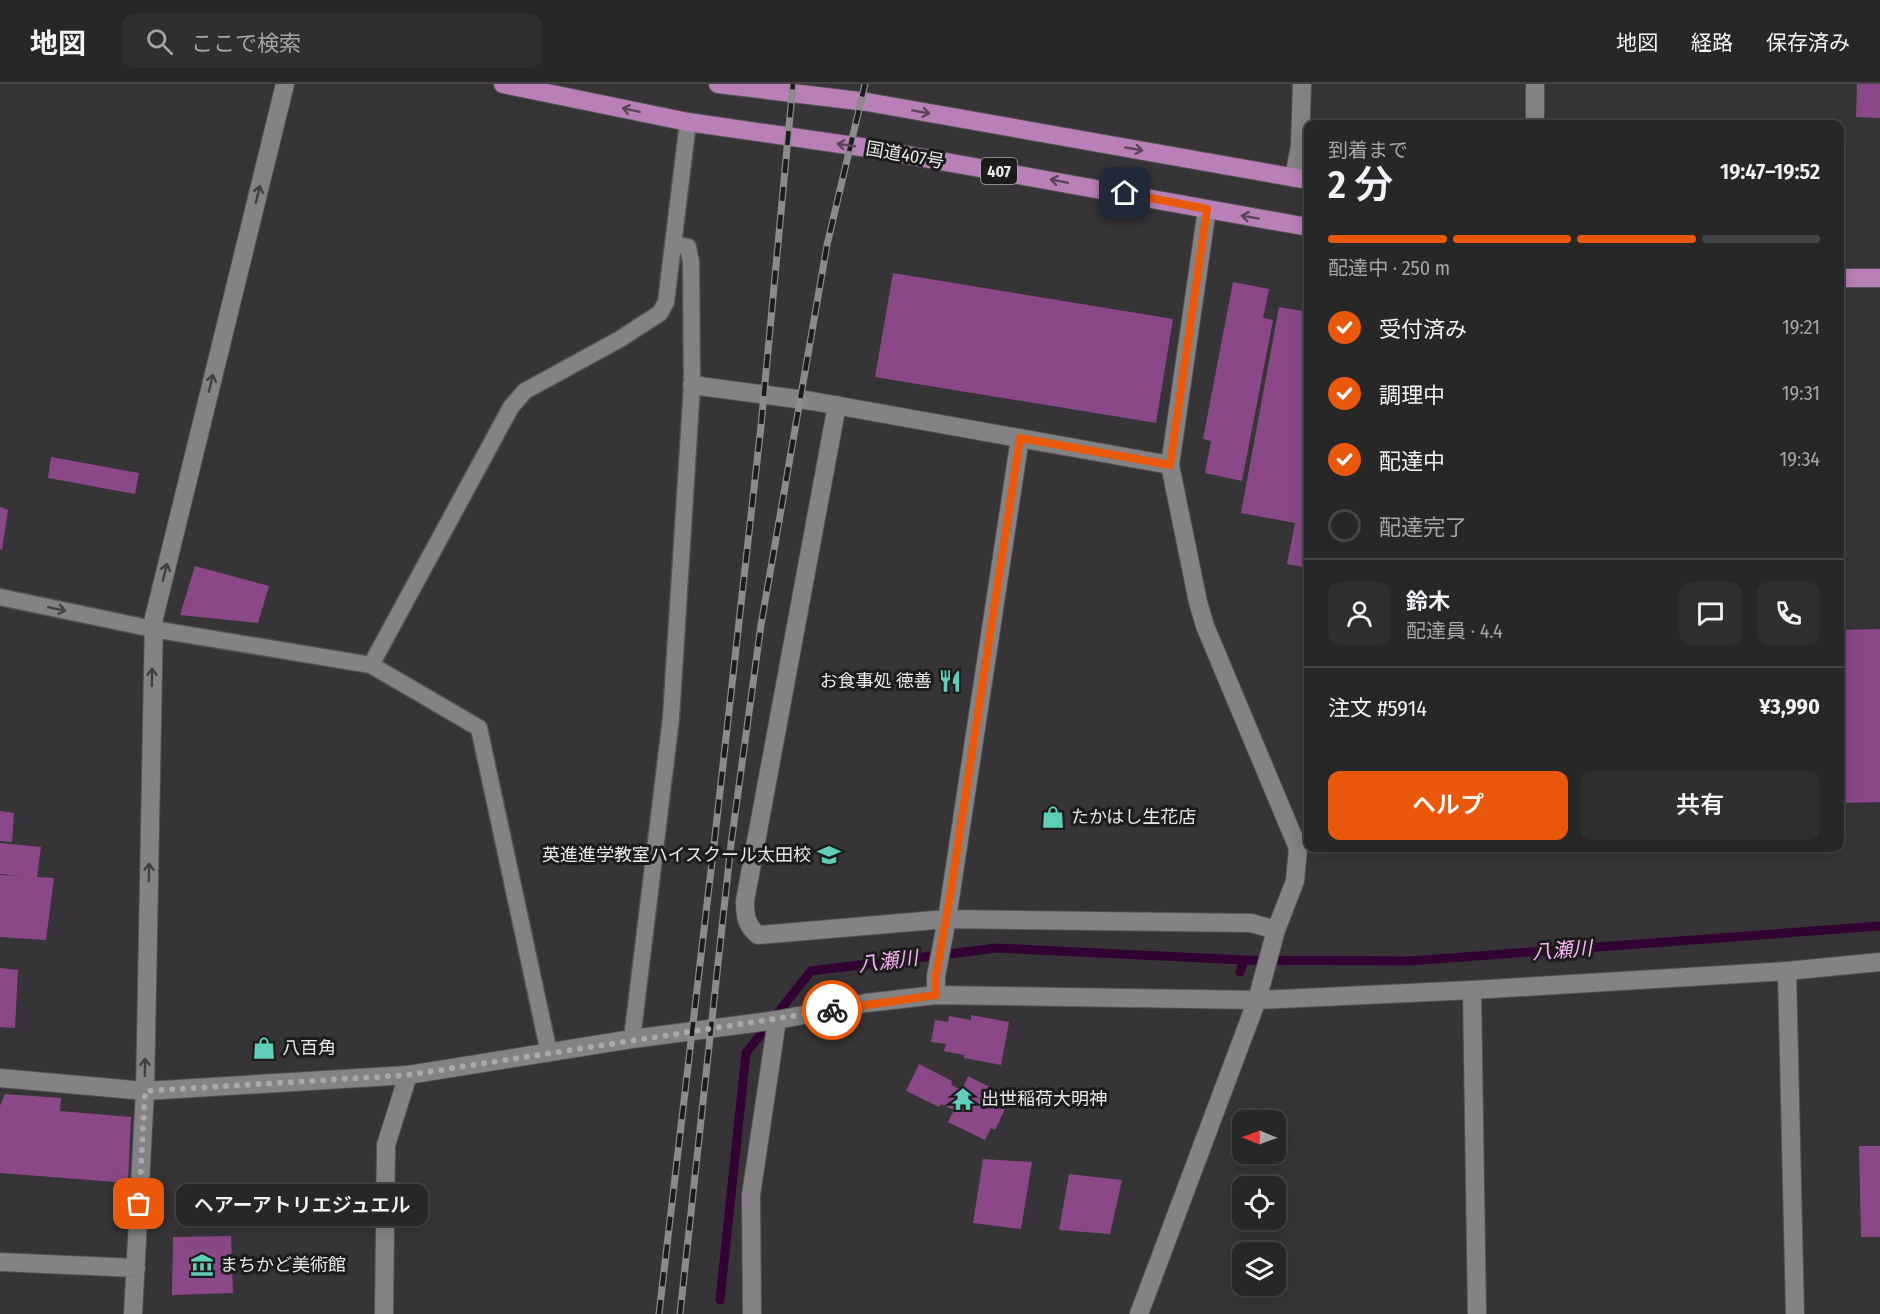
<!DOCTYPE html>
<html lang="ja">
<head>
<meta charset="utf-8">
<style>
  :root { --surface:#282728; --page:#302f30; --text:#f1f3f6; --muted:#a5a5a8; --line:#444445; --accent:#ea580c }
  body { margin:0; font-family:"Fira Sans Condensed","Noto Sans JP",sans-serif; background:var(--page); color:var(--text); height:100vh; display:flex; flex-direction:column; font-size:22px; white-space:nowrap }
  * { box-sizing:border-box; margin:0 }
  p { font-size:20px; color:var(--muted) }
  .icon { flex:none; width:33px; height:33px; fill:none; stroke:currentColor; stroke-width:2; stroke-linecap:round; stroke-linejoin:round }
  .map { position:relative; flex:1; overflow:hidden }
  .panel { position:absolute; left:1304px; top:36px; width:540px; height:732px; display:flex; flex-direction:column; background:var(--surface); border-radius:12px; box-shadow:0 3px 15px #0003,0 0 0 2px var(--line) }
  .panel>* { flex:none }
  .needle { width:39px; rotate:271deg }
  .controls { position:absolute; left:1232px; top:1026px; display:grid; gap:12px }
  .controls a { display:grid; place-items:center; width:54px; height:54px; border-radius:12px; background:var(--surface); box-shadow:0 3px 15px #0003,0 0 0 2px var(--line); font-size:30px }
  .pin { position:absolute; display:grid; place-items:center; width:51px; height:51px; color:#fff; margin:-26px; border-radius:12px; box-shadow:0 3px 9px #0006 }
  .courier { position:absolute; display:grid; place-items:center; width:60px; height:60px; margin:-30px; border:4px solid #ea580c; border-radius:50%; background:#fff; color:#222; box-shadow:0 2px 8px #0007 }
  .bubble { position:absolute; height:42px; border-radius:12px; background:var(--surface); box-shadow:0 3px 15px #0003,0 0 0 2px var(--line); font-size:20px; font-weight:600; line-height:42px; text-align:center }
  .head em { font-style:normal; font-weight:600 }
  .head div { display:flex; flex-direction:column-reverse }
  .head { display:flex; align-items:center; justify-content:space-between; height:102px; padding:0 24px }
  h1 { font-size:39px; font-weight:600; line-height:45px }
  .bar { display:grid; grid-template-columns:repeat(4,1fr); gap:9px 6px; align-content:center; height:72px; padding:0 24px }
  .bar i { height:8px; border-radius:4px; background:var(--line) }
  .bar .on { background:var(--accent) }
  .bar p { grid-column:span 4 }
  .line { display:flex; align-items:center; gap:15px; padding:0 24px; border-top:2px solid var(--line) }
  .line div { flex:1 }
  .round { display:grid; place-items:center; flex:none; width:63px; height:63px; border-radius:12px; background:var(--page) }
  ol { padding:0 24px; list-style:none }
  li { display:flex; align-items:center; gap:18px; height:66px }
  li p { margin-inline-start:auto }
  li .icon { padding:6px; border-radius:50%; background:var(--accent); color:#fff; stroke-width:4 }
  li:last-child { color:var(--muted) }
  li i { width:33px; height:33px; border:3px solid var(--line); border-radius:50% }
  .button { display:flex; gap:12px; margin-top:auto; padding:12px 24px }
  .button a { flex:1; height:69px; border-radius:12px; background:var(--accent); color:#fff; font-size:24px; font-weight:600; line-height:69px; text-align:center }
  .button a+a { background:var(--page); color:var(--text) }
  header { display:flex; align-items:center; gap:36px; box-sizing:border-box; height:84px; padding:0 30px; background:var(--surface); border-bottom:2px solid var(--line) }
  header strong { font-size:28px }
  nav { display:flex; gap:33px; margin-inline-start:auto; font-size:21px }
  .search { width:420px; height:54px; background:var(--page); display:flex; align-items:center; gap:15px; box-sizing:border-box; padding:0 21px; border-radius:12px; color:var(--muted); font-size:22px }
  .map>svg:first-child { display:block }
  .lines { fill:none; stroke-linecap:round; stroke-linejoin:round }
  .stream { stroke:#320232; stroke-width:9 }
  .building { fill:#8a4888 }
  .service-casing { stroke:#535153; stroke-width:19 }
  .minor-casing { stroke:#535153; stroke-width:20 }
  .tertiary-casing { stroke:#535153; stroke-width:20 }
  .trunk-casing { stroke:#535153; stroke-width:20 }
  .service { stroke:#848284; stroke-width:16 }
  .minor { stroke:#848284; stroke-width:18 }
  .tertiary { stroke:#848284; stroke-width:18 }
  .trunk { stroke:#b880b6; stroke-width:18 }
  .rail-casing { stroke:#8c8a8c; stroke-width:7 }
  .rail { stroke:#1d1c1d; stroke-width:4.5; stroke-dasharray:14; stroke-linecap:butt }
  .oneway { stroke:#5b445a }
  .oneway2 { stroke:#414041 }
  .done { stroke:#aaa8aa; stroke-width:6; stroke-dasharray:0 10.8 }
  .route { stroke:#ea580c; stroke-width:8 }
  .labels { text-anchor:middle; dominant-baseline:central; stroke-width:6; stroke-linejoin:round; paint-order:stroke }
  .shield { fill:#1d1c1d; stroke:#acaaac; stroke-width:1.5 }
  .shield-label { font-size:16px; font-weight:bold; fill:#e9e7e9 }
  .street-label { font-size:18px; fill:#e9e7e9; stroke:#1d1c1d }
  .poi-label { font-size:18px; fill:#e9e7e9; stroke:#1d1c1d; text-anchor:start }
  .water-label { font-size:20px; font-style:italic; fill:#fcb2f9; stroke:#1d1c1d }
</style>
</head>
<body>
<header>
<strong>地図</strong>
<div class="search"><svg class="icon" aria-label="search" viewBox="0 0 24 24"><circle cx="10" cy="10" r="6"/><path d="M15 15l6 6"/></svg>ここで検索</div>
<nav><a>地図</a><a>経路</a><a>保存済み</a></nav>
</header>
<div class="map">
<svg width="1880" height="1230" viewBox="0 0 1880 1230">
  <rect width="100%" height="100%" fill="#363436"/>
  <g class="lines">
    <!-- stream -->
    <path class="stream" d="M1240,888L1244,876L1410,877L1880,842
      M720,1216L746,969L811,887L997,864L1244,876"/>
  </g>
  <!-- building -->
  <path class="building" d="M1857,0H1880V34L1856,33Z
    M893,189L1173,235L1156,339L875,293Z
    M1233,198L1269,205L1263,234L1273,236L1242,397L1205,389L1211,357L1203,355Z
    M1279,223L1308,228V484L1287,480L1295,439L1241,429Z
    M51,373L139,389L135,410L48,394Z
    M0,423L8,426L2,466L0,465Z
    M195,482L269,502L258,539L180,531Z
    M1880,545V718L1839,719V546Z
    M0,727L14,729L12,758L0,757Z
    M0,759L41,763L37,793L54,794L46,856L0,853V791L21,792L0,790Z
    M0,884L18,886L15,944L0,943Z
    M971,931L1009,938L1001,981L964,974V971L944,967L946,960L931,958L935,936L948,938L949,932L971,936Z
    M919,980L952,997L951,1001L962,1006L968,992L1005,1011L1000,1021L1006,1023L995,1046L991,1044L985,1056L948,1038L954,1026L941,1020L939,1023L906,1007Z
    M5,1010L61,1014L60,1027L131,1033L128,1099L0,1089V1022Z
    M1859,1062H1880V1153H1861Z
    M983,1075L1032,1078L1021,1145L973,1139Z
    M1069,1090L1122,1096L1110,1150L1059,1146Z
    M231,1152L233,1209L172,1211L173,1153Z"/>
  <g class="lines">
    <!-- service casing -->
    <g class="service-casing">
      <path id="service" d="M0,513L153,545L371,581L479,644L549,969
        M371,581L511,323L525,307L620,255L660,229L666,218L688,38
        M632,955L671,634L692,301L691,178L688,163L674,160"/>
    </g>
    <!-- minor casing -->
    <g class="minor-casing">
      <path id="minor" d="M1207,125L1170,381L1198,518L1205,542L1298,764L1295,797L1276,846L1257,916
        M692,301L812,317L1170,381
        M837,321L745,817C745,832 746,841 758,851L947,835L1251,839L1276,846
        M1787,887L1795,1230
        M1472,906L1477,1230
        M936,911V892L947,835L1020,354
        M0,1178L136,1184
        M133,1230L145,1007L154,534L285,0
        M384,1230L386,1061L408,991
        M752,1230L751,1111L777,936"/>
    </g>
    <!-- tertiary casing -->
    <g class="tertiary-casing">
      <path id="tertiary" d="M1535,40V0
        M1294,94L1300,61L1302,0
        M0,994L145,1007L408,991L632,955L777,936L866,919L936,911L1257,916L1472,906L1787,887L1880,878
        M1139,1230L1257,916"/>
    </g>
    <!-- trunk casing -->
    <g class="trunk-casing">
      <path id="trunk" d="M503,0L688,38L868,64L1308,143
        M718,0L867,18L1308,96
        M1839,194H1880"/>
    </g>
    <!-- service -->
    <use href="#service" class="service"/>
    <!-- minor -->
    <use href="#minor" class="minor"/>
    <!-- tertiary -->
    <use href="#tertiary" class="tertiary"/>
    <!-- trunk -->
    <use href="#trunk" class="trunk"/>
    <!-- rail casing -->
    <g class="rail-casing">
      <path id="rail" d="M659,1230L715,752L761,342L793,0
        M680,1230L731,760L761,541L827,161L865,0"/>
    </g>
    <!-- rail -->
    <use href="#rail" class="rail"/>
  </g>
  <!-- one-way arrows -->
  <defs><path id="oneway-shaft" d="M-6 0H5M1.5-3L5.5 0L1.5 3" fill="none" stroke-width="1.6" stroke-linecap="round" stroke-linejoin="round" transform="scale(1.5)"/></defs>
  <g class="oneway">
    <use href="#oneway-shaft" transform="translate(631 26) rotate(-168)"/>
    <use href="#oneway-shaft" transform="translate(921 28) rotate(10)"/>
    <use href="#oneway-shaft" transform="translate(846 61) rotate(-172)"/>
    <use href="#oneway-shaft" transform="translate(1134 65) rotate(10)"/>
    <use href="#oneway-shaft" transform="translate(1059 97) rotate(-169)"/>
    <use href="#oneway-shaft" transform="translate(1250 133) rotate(-170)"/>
  </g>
  <g class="oneway2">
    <use href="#oneway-shaft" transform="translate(258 110) rotate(-76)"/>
    <use href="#oneway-shaft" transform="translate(211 299) rotate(-76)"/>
    <use href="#oneway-shaft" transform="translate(165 488) rotate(-76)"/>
    <use href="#oneway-shaft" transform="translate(57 525) rotate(12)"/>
    <use href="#oneway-shaft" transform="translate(152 593) rotate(-89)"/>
    <use href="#oneway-shaft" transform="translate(149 788) rotate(-89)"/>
    <use href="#oneway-shaft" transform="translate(145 983) rotate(-89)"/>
  </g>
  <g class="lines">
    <!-- done -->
    <path class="done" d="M139,1120L145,1007L408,991L832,926"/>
    <!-- route -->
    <path class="route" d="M832,926L936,911V891L950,812L1020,354L1170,381L1207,125L1125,109"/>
  </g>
  <!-- icons -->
  <defs>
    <g id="restaurant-bare" transform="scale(1.8)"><path d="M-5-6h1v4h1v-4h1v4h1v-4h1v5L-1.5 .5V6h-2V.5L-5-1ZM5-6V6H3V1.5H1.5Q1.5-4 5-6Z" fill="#5eceb8" stroke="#1d1c1d" stroke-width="2.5" paint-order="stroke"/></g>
    <g id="shop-bare" transform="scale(1.8)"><path d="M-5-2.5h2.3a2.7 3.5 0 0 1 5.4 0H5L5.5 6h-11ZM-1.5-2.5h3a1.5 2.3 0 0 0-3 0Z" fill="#5eceb8" stroke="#1d1c1d" stroke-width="2.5" paint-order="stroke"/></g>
    <g id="school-bare" transform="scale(1.8)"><path d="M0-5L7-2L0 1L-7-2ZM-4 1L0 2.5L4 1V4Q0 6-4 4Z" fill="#5eceb8" stroke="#1d1c1d" stroke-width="2.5" paint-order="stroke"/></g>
    <g id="temple-bare" transform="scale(1.8)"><path d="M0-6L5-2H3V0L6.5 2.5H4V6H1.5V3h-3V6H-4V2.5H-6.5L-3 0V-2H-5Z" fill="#5eceb8" stroke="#1d1c1d" stroke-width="2.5" paint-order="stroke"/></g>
    <g id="museum-bare" transform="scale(1.8)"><path d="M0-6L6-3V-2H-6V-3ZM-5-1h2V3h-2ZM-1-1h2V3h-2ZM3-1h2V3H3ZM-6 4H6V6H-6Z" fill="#5eceb8" stroke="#1d1c1d" stroke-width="2.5" paint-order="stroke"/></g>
  </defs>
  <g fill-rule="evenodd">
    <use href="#restaurant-bare" x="950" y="597"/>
    <use href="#shop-bare" x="1053" y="733"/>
    <use href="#school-bare" x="829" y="771"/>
    <use href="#shop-bare" x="264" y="964"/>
    <use href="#temple-bare" x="963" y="1015"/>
    <use href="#museum-bare" x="202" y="1181"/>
  </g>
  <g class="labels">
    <!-- shield labels -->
    <rect class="shield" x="981" y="74" width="36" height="26" rx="4.5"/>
    <g class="shield-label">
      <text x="999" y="87">407</text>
    </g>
    <!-- street labels -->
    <g class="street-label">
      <text transform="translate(905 71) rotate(10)">国道407号</text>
    </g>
    <!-- poi labels -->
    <g class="poi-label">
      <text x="932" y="597" text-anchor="end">お食事処 徳善</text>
      <text x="1071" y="733">たかはし生花店</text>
      <text x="811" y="771" text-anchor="end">英進進学教室ハイスクール太田校</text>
      <text x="282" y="964">八百角</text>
      <text x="981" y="1015">出世稲荷大明神</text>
      <text x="220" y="1181">まちかど美術館</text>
    </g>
    <!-- water labels -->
    <g class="water-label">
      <text transform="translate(1562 866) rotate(-4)">八瀬川</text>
      <text transform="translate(888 877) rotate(-7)">八瀬川</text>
    </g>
  </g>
</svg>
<div class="controls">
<a><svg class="needle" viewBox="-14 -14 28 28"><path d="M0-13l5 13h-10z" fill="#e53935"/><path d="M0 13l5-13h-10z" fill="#a5a5a8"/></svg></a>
<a><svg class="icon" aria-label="locate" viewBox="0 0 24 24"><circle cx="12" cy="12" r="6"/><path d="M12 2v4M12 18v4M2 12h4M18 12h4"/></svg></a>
<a><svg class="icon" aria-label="layers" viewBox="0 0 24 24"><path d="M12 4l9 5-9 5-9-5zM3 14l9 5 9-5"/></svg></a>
</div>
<div class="pin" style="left:139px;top:1120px;background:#ea580c"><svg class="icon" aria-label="bag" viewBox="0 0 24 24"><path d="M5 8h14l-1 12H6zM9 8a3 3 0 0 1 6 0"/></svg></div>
<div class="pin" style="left:1125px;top:109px;background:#1f2937"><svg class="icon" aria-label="home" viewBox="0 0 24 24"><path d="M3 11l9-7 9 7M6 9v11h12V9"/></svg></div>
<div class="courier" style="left:832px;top:926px"><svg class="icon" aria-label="bike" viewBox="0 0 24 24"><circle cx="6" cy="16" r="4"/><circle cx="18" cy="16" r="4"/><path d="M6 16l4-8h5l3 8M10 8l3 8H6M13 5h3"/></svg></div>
<div class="bubble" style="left:176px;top:1100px;width:252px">ヘアーアトリエジュエル</div>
<section class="panel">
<div class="head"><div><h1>2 分</h1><p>到着まで</p></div><em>19:47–19:52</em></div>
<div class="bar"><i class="on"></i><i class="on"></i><i class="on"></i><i></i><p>配達中 · 250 m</p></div>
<ol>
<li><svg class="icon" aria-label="check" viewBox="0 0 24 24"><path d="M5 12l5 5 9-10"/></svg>受付済み<p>19:21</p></li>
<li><svg class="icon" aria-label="check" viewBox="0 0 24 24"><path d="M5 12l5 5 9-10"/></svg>調理中<p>19:31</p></li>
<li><svg class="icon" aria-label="check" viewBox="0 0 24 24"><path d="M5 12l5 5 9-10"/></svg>配達中<p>19:34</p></li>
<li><i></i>配達完了</li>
</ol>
<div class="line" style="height:108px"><a class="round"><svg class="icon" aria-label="person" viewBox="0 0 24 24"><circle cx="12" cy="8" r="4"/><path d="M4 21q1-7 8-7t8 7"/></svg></a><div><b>鈴木</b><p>配達員 · 4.4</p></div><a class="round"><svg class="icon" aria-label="chat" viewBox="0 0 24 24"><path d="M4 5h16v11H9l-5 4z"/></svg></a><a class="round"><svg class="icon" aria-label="phone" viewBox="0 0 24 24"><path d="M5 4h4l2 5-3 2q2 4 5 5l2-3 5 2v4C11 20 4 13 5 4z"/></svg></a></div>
<div class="line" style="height:78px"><div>注文 #5914</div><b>¥3,990</b></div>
<div class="button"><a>ヘルプ</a><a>共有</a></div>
</section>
</div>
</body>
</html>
